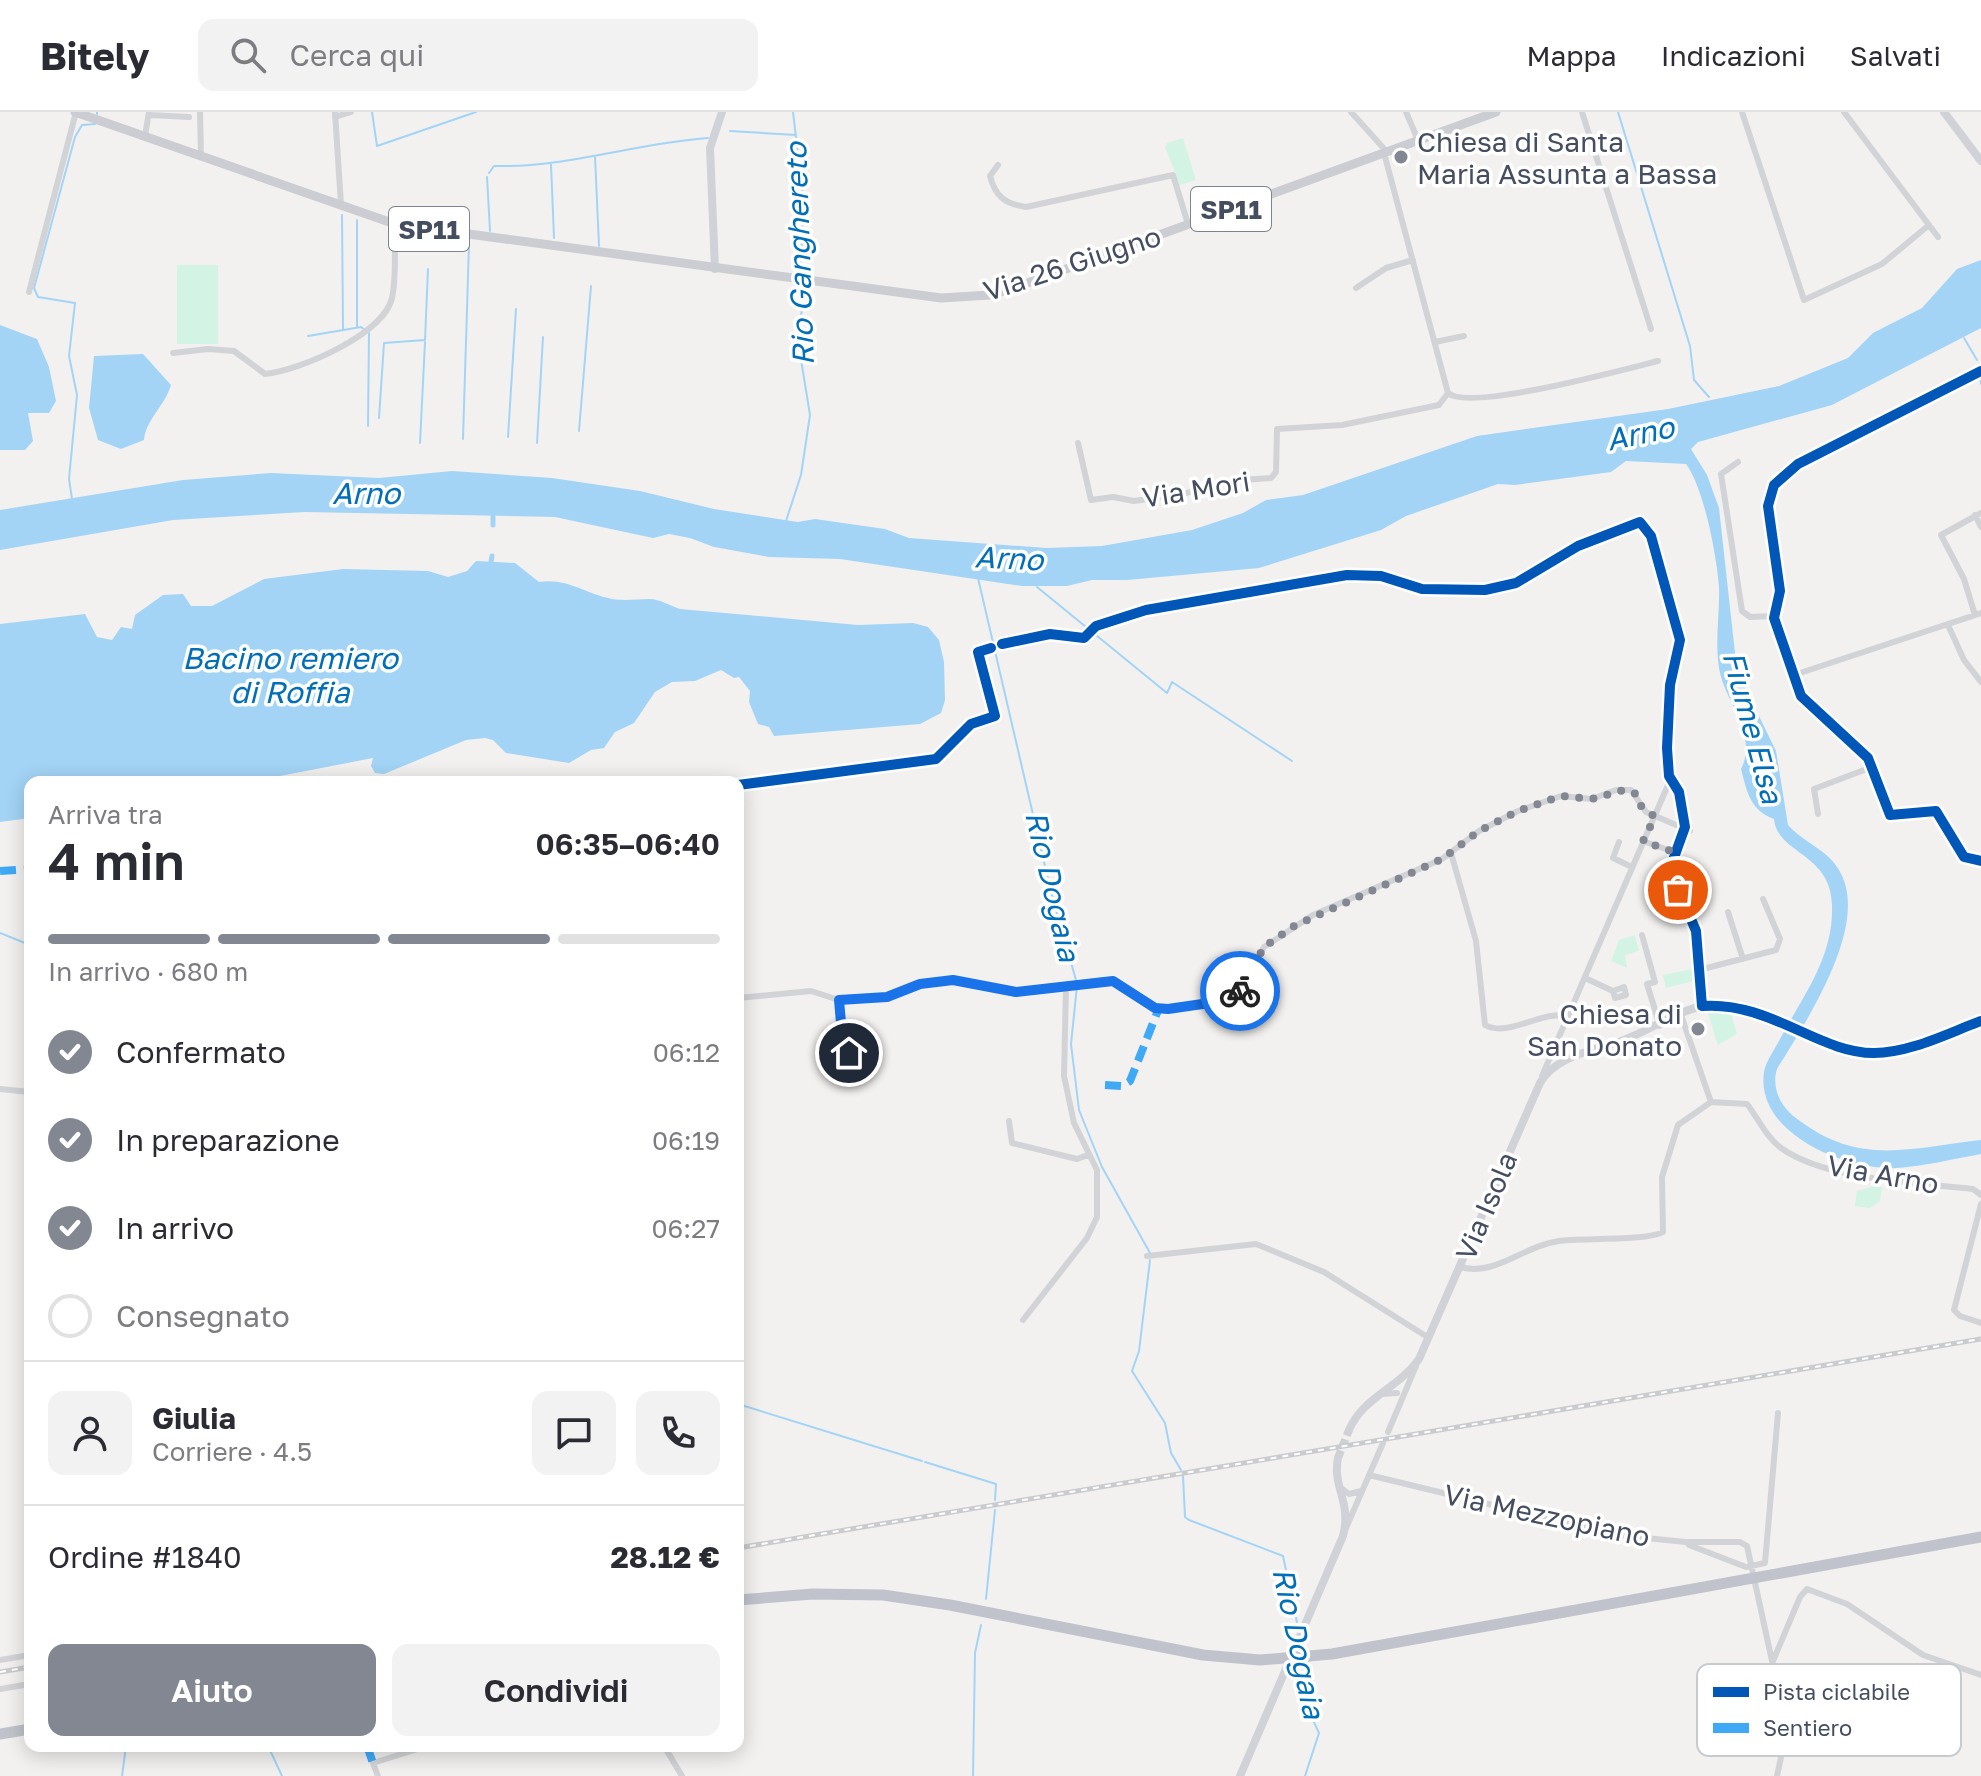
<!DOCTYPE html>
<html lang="it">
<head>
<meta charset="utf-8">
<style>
  :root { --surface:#fff; --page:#f2f2f3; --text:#2b2b33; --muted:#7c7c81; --line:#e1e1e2; --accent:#828792 }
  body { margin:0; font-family:"Golos Text",sans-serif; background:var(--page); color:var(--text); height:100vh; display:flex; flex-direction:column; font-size:30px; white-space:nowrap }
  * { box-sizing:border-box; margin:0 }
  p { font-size:26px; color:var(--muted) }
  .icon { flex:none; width:44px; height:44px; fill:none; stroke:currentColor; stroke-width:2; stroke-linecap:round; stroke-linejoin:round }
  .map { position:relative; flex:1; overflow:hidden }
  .drawer { position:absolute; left:24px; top:664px; width:720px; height:976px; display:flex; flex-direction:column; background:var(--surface); border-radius:16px; box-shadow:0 4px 20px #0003 }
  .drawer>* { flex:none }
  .pin { position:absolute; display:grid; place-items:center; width:68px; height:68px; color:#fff; margin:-34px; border:4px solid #fff; border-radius:50%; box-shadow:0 2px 8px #0007 }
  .courier { position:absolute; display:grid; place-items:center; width:80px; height:80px; margin:-40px; border:6px solid #1a73e8; border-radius:50%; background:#fff; color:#222; box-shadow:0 2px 10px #0007 }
  .headline em { font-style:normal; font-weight:600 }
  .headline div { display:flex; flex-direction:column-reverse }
  .headline { display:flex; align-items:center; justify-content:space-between; height:136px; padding:0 24px }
  h1 { font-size:52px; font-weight:600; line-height:60px }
  .bar { display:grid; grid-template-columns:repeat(4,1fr); gap:12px 8px; align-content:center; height:96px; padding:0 24px }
  .bar i { height:10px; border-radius:6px; background:var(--line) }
  .bar .current { background:var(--accent) }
  .bar p { grid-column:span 4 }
  .line { display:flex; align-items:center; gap:20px; padding:0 24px; border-top:2px solid var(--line) }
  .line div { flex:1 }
  .round { display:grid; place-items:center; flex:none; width:84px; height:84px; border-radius:16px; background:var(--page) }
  ol { padding:0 24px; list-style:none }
  li { display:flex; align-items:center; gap:24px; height:88px }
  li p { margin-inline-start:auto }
  li .icon { padding:8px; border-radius:50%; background:var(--accent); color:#fff; stroke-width:4 }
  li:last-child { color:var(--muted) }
  li i { width:44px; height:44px; border:4px solid var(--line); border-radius:50% }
  .cta { display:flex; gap:16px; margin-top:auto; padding:16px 24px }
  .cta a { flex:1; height:92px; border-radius:16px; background:var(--accent); color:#fff; font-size:32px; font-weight:600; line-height:92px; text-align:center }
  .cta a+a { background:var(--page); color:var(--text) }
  header { display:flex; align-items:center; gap:48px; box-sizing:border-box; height:112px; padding:0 40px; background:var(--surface); border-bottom:2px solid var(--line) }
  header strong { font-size:38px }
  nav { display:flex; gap:44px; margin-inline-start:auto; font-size:28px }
  .search { width:560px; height:72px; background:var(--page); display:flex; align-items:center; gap:20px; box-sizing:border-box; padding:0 28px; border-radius:16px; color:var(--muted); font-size:30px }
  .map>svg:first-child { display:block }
  .education { fill:#e3e2e3 }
  .green { fill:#d3f3e5 }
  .water { fill:#a3d4f5 }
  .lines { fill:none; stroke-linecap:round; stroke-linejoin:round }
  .stream { stroke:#a3d4f5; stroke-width:2 }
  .canal { stroke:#a3d4f5; stroke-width:5 }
  .secondary-tunnel { stroke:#cfd0d3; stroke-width:8; stroke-dasharray:8 4; stroke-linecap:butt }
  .street { stroke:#d2d3d6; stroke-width:6 }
  .secondary { stroke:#d0d2d7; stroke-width:8 }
  .primary { stroke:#cbcdd2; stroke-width:9 }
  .highway { stroke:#c0c3cb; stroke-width:11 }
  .rail-casing { stroke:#c9cbce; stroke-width:5 }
  .rail { stroke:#fff; stroke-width:2; stroke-dasharray:6; stroke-linecap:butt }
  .quiet { stroke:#3fa9f5; stroke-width:8; stroke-dasharray:16 8; stroke-linecap:butt }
  .cycleway-casing { stroke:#fff; stroke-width:15 }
  .cycleway { stroke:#0057b8; stroke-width:10 }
  .done { stroke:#828792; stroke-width:8; stroke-dasharray:0 14.4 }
  .route { stroke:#1a73e8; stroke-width:10 }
  .poi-dot { fill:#828792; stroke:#fff; stroke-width:3 }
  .labels { text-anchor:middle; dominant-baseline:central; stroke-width:7; stroke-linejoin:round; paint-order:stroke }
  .shield { fill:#fff; stroke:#7d8390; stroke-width:2 }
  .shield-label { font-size:26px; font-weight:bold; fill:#454e60 }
  .poi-label { font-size:28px; fill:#454e60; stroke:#fff; text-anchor:start }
  .street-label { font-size:28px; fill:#454e60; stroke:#fff }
  .water-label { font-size:30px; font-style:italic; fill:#006eb8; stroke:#fff }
  .key { fill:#fff; stroke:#c7cacf; stroke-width:2 }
  .key-label { font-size:22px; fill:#454e60 }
</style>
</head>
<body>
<header>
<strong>Bitely</strong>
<div class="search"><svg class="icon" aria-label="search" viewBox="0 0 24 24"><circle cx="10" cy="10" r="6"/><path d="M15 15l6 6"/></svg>Cerca qui</div>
<nav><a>Mappa</a><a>Indicazioni</a><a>Salvati</a></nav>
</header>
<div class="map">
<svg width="1981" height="1664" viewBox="0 0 1981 1664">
  <rect width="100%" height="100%" fill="#f2f1f0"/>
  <!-- education -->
  <path class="education" d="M1671,766L1677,788L1655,794L1649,772Z"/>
  <!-- green -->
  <path class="green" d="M1183,26L1196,68L1180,73L1165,35L1167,31Z
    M177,153H218V232H177Z
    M1635,823L1639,839L1625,843L1627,856L1611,849L1619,828Z
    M1692,857L1693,869L1666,876L1663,863Z
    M1730,898L1737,922L1718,933L1707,899Z
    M1874,1074L1882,1075L1880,1089L1870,1096L1855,1094L1857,1079Z"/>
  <!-- water -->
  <path class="water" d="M1981,148V216L1832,293L1698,330L1691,337L1707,363L1719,396L1737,559L1776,639L1788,713C1803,730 1828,738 1839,758C1872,812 1805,911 1777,957C1771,976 1781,995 1796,1006C1859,1055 1908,1036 1981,1028V1042C1954,1047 1924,1054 1897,1056C1847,1059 1755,1022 1764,960C1766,949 1775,937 1780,927C1803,884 1834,845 1832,793C1831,741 1777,742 1774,707C1750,698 1747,680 1741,657C1758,623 1727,592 1720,561C1714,534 1720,502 1719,475C1717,445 1704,376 1686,352L1626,349L1611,360L1515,373L1498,372L1406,404L1381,418L1259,456L1127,468H1092L1067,474H1022L840,447L769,445L714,435L690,426L669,422L653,426L555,405L305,400L173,408L0,438V398L183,368L271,361L379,366L452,359L552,366L640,379L714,397L798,410L815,407L885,417L909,426L1047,436L1102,434L1192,418L1243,401L1266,388L1303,383L1477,324L1668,297L1779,274L1848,246L1873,221L1922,196L1957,157Z
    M0,213L37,227L49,255L56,289L49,301H28L33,329L25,338H0Z
    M143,242L171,273C165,294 146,307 144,328L121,337L98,328L89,296L94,244Z
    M476,449L515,451L539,470C568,466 583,481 612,487C626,489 636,487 650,487C659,487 671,494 680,497L858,513L913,511L928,515L939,528L944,550L945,588L941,601L920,612L774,624L769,615L758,612L749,590L750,579L739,565L734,566L721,558L695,569L672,570L655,580L634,611L615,620L604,636L591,638L569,651L506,641L493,628L485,626L466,628L384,662L375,661L371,654L373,646L249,670H30V706L0,710V512L85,502L97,525L112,528L121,515L132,517L135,503L163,483L183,482L191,494H212L264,467L343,457L428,459L448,465L467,459Z"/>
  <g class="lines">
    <!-- stream -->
    <path class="stream" d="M372,0L377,34L476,0
      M793,0L804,94L800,162
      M1618,0L1690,234L1694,268L1709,285
      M97,2V0
      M730,19L796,23
      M595,44L599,134
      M551,52L554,126
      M489,61L494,54C566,56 636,31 708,26
      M487,65L490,119
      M342,103L343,217
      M357,108V215
      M308,224L361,215L369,221L368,314
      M1964,226L1977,248
      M1980,262L1981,272
      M379,306L384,231L425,228L428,157
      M579,319L591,174
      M508,325L516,197
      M463,327L469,132
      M420,331L425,230
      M537,331L543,225
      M72,387L69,367L77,283L69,244L75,191L38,185L34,176L75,25L82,13L95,12
      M786,409L801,363L810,303L797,223L802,198L801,172
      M978,466L1051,780L1076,868
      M1037,475L1167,581L1172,570L1292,649
      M0,821L30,833
      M1077,874L1071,932L1079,998L1102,1055L1150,1141
      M1150,1148L1139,1239L1132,1259L1165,1311L1171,1341L1181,1358
      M738,1292L922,1349
      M925,1350L996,1372L995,1388
      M1183,1364L1185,1405L1189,1408L1283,1444L1299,1520
      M986,1487L995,1398
      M268,1634L282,1664
      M368,1634L373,1647
      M122,1664L126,1634
      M973,1664L975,1541L981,1513
      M1305,1664L1319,1621L1306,1593L1313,1566L1308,1549"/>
    <!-- canal -->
    <path class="canal" d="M493,413V405
      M491,450L492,444"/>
    <!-- secondary-tunnel -->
    <path class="secondary-tunnel" d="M1338,1346L1349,1318"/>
    <!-- street -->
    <path class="street" d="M200,0L201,44
      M335,0L341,93
      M1351,0L1387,40
      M1406,0L1418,28
      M1582,0L1651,217
      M1742,0L1804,188L1882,152L1929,113
      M1844,0L1938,125
      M149,3L189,5
      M335,5L351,0
      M145,24L149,0
      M1384,41L1448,281
      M998,53L990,64C995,84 1005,92 1026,95L1173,63L1188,112
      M1356,176L1386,156L1413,148
      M29,180L76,0
      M1435,230L1464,224
      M173,241L208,237L234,239L265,262C299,259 384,222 392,186C397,163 394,135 395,112
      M1448,281C1469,300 1625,257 1658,249
      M1078,331L1091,388L1113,385L1134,389L1183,382L1226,369L1271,366L1276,360L1277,317L1342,313L1439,293L1448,281
      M1738,350L1721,362L1742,499L1750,505L1773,504L1806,592L1863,639L1872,655L1814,677L1818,702
      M1975,403L1981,415
      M1975,503L1964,467L1941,423L1981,401
      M1948,513L1964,548L1981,570
      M1794,563L1981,501
      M1685,715C1657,755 1688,780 1696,819C1700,843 1700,869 1702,894
      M1643,729L1674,740
      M1619,730L1613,746L1632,755
      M1451,741L1476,829L1485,913C1508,926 1542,898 1568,904
      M1728,800L1743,847
      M1642,823L1655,870L1647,872L1660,914
      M1699,858L1776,838L1780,827L1763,787
      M1585,866L1613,879L1624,875
      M1613,879L1615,886L1626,883L1624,875
      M738,886L811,879L839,888H862L887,885L937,868H959L1016,880L1104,868L1113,869L1155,896H1182L1230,888L1240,879L1264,835L1313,803L1442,747L1479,719L1518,699L1561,684L1592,687L1616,678H1631L1646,700L1690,719
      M839,888L842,922L853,958
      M1542,964L1668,673L1670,573L1680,528L1647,417L1640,410L1622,415
      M0,977L30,980
      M1711,990L1747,992C1758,1006 1766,1025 1781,1036C1828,1069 1917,1070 1973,1077L1981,1083
      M1009,1009L1012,1031L1077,1047L1088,1043
      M1981,1092L1954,1198L1960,1204L1981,1211
      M1147,1144L1256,1132L1324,1160L1429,1226
      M1460,1155C1495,1165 1523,1134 1559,1129C1581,1126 1647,1129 1663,1120L1662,1065L1678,1013L1711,990L1681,903
      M1023,1208L1087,1126L1097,1105V1058L1074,1011L1064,964L1066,875
      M1382,1282L1397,1281
      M1388,1320L1416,1254
      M1369,1363L1616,1423L1686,1430H1740L1747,1434L1779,1581L1783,1636L1777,1664
      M1340,1375L1349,1382L1361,1379
      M1346,1416L1383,1331
      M1689,1433L1746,1455L1765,1451L1778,1301
      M0,1548L30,1543
      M1773,1549L1800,1485L1807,1477L1847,1492L1923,1543L1981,1563
      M0,1577L30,1572
      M664,1634L682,1664
      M378,1664L373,1651L427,1634"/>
    <!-- secondary -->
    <path class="secondary" d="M1944,0L1981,49
      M715,157L710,36L722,0
      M1349,1318C1363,1285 1399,1276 1419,1247L1540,971C1555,945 1590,939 1618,930C1646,921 1674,900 1702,894C1761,880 1813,937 1870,941C1906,943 1947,921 1981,909
      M1240,1664L1343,1424C1352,1390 1332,1375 1338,1346"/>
    <!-- primary -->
    <path class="primary" d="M75,0L395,112L941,186L990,183L1011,177L1496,0"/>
    <!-- highway -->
    <path class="highway" d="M738,1488L813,1482L883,1483L950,1493L1203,1543L1260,1548L1332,1542L1981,1425
      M0,1622L30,1617"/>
    <!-- rail casing -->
    <g class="rail-casing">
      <path id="rail" d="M738,1436L1981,1227
        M0,1560L30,1555"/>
    </g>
    <!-- rail -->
    <use href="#rail" class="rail"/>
    <!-- quiet -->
    <path class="quiet" d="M0,759L30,757
      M1105,973L1122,974L1130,969L1159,896
      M367,1634L373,1651"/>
    <!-- cycleway casing -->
    <g class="cycleway-casing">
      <path id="cycleway" d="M1981,259L1798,352L1774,373L1768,394L1780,479L1774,506L1801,584L1868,646L1890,703L1936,699L1964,745L1981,749
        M1002,532L1050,522L1084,526L1096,514L1146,498L1347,463L1381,464L1422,477L1485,478L1516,471L1578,434L1640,410L1651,424L1680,528L1670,573L1667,636L1669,664L1679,680L1685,715L1672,751L1675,769L1696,819L1702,894C1770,889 1818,941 1874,941C1910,941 1948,921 1981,909
        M738,673L936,647L971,612L995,604L978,540L991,536"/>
    </g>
    <!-- cycleway -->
    <use href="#cycleway" class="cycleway"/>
  </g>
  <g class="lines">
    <!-- done -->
    <path class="done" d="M1240,879L1264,835L1294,814L1442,747L1479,719L1518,699L1561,684L1592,687L1624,678L1636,682L1641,694L1655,705L1643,729L1674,740L1672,751L1678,778"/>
    <!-- route -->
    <path class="route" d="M849,941L842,922L839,888L887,885L920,872L953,868L1016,880L1113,869L1155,896L1168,897L1230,888L1240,879"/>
  </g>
  <!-- markers -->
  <g class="poi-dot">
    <circle cx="1401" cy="45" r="8"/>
    <circle cx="1698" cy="917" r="8"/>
  </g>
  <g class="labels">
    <!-- shield labels -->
    <g class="shield">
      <rect x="1191" y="75" width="80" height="44" rx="6"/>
      <rect x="389" y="95" width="80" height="44" rx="6"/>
    </g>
    <g class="shield-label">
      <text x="1231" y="97">SP11</text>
      <text x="429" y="117">SP11</text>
    </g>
    <!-- poi labels -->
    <g class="poi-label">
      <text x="1417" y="29">Chiesa di Santa<tspan x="1417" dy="32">Maria Assunta a Bassa</tspan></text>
      <text x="1682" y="901" text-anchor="end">Chiesa di<tspan x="1682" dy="32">San Donato</tspan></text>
    </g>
    <!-- street labels -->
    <g class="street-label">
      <text transform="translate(1072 151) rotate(-18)">Via 26 Giugno</text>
      <text transform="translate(1196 377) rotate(-9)">Via Mori</text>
      <text transform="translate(1883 1062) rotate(10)">Via Arno</text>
      <text transform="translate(1486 1094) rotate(-67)">Via Isola</text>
      <text transform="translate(1547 1403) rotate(12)">Via Mezzopiano</text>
    </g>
    <!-- water labels -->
    <g class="water-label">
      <text transform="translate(799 142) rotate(-92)">Rio Ganghereto</text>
      <text transform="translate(1640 321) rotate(-12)">Arno</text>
      <text x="366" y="381">Arno</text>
      <text transform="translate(1009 446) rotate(3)">Arno</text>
      <text x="290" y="546">Bacino remiero<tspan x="290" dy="34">di Roffia</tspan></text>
      <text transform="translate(1753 615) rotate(75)">Fiume Elsa</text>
      <text transform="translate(1053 774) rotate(77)">Rio Dogaia</text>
      <text transform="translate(1299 1531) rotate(78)">Rio Dogaia</text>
    </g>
  </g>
  <!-- legend -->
  <rect x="1697" y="1552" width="264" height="92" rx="12" class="key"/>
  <rect x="1713" y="1575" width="36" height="10" fill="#0057b8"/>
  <rect x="1713" y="1611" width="36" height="10" fill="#3fa9f5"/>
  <g class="key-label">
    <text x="1763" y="1588">Pista ciclabile</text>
    <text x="1763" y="1624">Sentiero</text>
  </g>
</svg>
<div class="pin" style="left:1678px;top:778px;background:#ea580c"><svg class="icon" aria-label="bag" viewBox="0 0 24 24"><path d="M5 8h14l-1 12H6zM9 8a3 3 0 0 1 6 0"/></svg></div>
<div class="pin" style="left:849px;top:941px;background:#1f2937"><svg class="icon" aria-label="home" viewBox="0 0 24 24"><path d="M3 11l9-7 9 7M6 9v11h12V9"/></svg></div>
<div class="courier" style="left:1240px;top:879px"><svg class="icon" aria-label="bike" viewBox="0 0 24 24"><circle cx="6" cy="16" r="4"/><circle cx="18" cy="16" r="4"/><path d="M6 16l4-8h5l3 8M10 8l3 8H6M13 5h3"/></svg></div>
<section class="drawer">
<div class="headline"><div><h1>4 min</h1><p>Arriva tra</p></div><em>06:35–06:40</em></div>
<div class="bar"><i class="current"></i><i class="current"></i><i class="current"></i><i></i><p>In arrivo · 680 m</p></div>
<ol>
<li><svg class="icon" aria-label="check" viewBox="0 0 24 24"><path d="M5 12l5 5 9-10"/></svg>Confermato<p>06:12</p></li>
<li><svg class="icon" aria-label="check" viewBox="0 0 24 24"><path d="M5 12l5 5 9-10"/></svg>In preparazione<p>06:19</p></li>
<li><svg class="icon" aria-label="check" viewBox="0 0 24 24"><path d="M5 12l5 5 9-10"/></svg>In arrivo<p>06:27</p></li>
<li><i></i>Consegnato</li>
</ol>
<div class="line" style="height:144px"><a class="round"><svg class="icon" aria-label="person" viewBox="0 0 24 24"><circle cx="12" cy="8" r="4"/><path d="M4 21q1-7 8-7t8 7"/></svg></a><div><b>Giulia</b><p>Corriere · 4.5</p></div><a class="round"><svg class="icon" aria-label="chat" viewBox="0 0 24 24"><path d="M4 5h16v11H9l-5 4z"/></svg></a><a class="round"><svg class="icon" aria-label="phone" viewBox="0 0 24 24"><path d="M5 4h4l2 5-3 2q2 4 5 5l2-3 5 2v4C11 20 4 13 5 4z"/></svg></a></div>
<div class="line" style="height:104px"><div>Ordine #1840</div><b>28.12 €</b></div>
<div class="cta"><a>Aiuto</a><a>Condividi</a></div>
</section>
</div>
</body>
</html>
